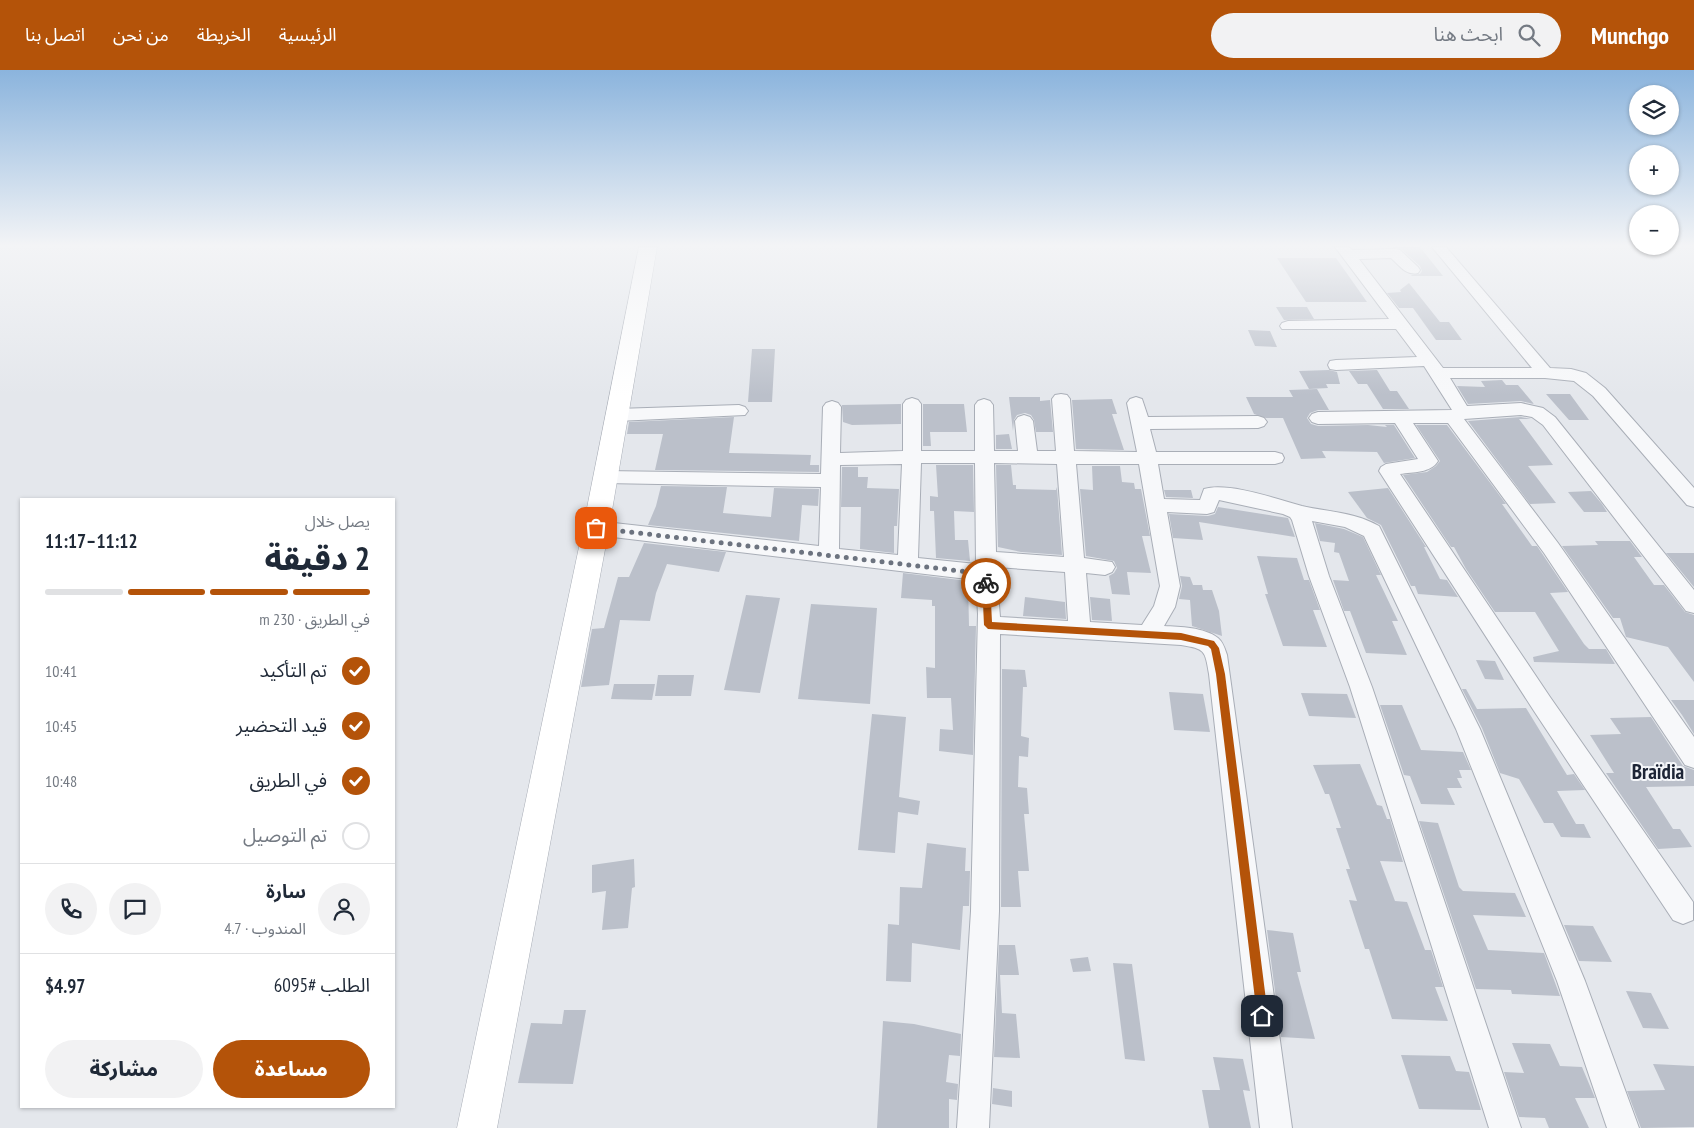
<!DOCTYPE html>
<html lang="ar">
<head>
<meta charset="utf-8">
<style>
  :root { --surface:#fff; --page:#f2f2f3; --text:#1f2937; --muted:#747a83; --line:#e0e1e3; --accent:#b45309 }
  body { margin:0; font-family:"PT Sans Narrow","Noto Sans Arabic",sans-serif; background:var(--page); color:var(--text); direction:rtl; height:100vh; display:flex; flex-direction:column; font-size:19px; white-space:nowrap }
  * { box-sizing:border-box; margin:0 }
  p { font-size:16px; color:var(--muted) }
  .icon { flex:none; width:28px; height:28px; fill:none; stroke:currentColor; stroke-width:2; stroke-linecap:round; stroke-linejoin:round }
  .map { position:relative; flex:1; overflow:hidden; direction:ltr }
  .side { position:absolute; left:20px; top:428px; width:375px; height:610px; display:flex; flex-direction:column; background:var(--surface); border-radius:0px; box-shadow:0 1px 4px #0004; direction:rtl }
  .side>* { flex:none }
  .buttons { position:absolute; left:1629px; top:15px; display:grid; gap:10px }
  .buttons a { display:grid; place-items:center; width:50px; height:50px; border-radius:50%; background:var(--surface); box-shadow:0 1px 4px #0004; font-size:25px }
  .pin { position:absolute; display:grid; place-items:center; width:42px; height:42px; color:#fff; margin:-21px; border-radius:10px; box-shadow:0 2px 8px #0006 }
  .courier { position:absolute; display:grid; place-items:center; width:50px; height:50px; margin:-25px; border:4px solid #b45309; border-radius:50%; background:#fff; color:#222; box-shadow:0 1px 6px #0007 }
  .head em { font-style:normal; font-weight:800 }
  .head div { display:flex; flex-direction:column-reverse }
  .head { display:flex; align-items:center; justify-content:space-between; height:85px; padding:0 25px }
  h1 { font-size:32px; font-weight:800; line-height:38px }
  .bar { display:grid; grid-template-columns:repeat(4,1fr); gap:8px 5px; align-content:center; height:60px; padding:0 25px }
  .bar i { height:6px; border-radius:4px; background:var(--line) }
  .bar .current { background:var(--accent) }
  .bar p { grid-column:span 4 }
  .line { display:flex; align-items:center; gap:12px; padding:0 25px; border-top:1px solid var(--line) }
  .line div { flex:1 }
  .round { display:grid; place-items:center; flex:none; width:52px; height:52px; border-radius:26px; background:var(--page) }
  ol { padding:0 25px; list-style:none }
  li { display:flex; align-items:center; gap:15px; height:55px }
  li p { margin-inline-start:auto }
  li .icon { padding:5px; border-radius:50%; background:var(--accent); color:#fff; stroke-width:4 }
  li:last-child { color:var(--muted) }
  li i { width:28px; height:28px; border:2px solid var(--line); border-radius:50% }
  .button { display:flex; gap:10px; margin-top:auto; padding:10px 25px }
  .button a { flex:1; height:58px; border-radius:30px; background:var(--accent); color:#fff; font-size:20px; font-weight:800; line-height:58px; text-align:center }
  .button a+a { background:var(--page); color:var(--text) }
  header { display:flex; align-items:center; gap:30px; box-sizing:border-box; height:70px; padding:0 25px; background:var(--accent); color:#fff }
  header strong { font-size:24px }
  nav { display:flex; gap:28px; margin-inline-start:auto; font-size:18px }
  .search { width:350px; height:45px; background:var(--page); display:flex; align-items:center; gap:12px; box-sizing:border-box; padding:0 18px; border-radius:28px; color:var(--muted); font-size:19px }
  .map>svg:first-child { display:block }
  .building { fill:#bbc0ca }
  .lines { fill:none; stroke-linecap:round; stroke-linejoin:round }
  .street-casing { stroke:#a9aeb7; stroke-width:2 }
  .secondary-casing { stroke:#a9aeb7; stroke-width:1 }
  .street { fill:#f7f8fa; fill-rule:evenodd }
  .secondary { fill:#fff; fill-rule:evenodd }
  .route { fill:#b45309 }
  .done { stroke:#6c737f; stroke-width:5; stroke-dasharray:0 9 }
  .labels { text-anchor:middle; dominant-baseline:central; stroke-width:4; stroke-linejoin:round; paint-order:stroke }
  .quarter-label { font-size:21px; font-weight:bold; fill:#1d2536; stroke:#f4f6f9 }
</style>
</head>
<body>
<header>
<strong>Munchgo</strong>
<div class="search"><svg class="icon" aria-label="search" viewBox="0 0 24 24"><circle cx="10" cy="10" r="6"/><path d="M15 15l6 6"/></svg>ابحث هنا</div>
<nav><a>الرئيسية</a><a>الخريطة</a><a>من نحن</a><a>اتصل بنا</a></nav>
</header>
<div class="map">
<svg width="1694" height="1058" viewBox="0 0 1694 1058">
  <rect width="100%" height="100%" fill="#e4e7ec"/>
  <!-- building -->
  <path class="building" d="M1389,177H1420L1443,206H1412L1411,205L1420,204L1422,201L1420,196L1401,179Z
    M1277,188H1336L1367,232H1306Z
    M1409,213L1440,252H1449L1462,270H1436L1413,238H1399L1387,223L1401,222L1400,220Z
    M1276,237H1307L1314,249L1284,250Z
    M1248,260L1270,261L1277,277L1255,276Z
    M752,279H775L772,332H748Z
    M1329,300L1337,302L1340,314H1326L1328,318L1309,319L1299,301Z
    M1377,300L1390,321H1397L1409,339H1383L1367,314H1358L1349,301Z
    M1502,310L1506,315H1518L1534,334L1521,331L1468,334L1457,316L1485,317L1481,311Z
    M1317,319L1329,340H1318L1310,343L1307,348L1311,354L1318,356L1368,355L1387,357L1385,355H1394L1415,388L1384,393L1377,382L1322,381L1326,388L1301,389L1283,348H1266L1254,344L1246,327H1293L1289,320Z
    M1546,324H1570L1589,350H1569Z
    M1009,327H1040V331L1050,330L1053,362H1036L1034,350L1031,345L1025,343L1017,345L1014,350L1013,361Z
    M1112,329L1117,344H1112L1124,380L1076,379L1072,330Z
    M901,334V354L852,355L843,352L842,335Z
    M923,334H964L967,362H930L931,376H923Z
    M734,347L729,383L811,385L810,395H819V402L655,400L663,364H627L629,352Z
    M1521,347L1531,349H1519L1553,395L1528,396L1556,433L1530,434L1468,351Z
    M1416,355H1447L1506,434H1502L1532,476H1537L1568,522L1550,523L1584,574L1589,579H1606L1615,594L1534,592L1533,587L1559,581L1535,542H1495L1466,499L1454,477H1451L1403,405L1427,402L1436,396L1440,391Z
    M1009,364L1012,379H996V365Z
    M936,395H973L974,442L954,441L955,470H968L970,491L936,488L934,441H930V426L938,427Z
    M996,395H1011L1013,415H1016V419L1056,420L1057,417L1062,485L1021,482L998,477Z
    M1092,396H1120L1122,412L1134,413L1135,419H1141L1150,466H1142L1151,503L1127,502L1130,525L1112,524L1109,506L1114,503L1117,498L1114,491L1086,486L1080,419L1093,420Z
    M842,397H858V407H868L867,418L899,419L897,456H894V483L860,479L861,437H841Z
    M661,416L727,417L723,443L771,447L774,418L819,419L818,436L802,435L799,471L648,455L656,436Z
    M1388,418L1426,477H1424L1440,509L1447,510L1458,527L1418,524L1415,516H1411L1381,455L1367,448L1348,422Z
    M1164,420H1191L1193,428L1166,427Z
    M1591,421L1602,434L1607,442H1584L1568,422Z
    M1218,437L1288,448L1295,467L1199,452L1203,470L1173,468L1169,444L1208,446L1215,444Z
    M1315,453L1344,459L1363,467L1381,505H1376L1398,551H1392L1407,585L1366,583L1350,541H1344L1333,510L1349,511L1339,483L1334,482L1335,473L1320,471Z
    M1595,471H1630L1642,487H1634L1654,515H1664L1685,542L1694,545V612L1668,577L1626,567L1620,548H1613L1562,476L1598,475Z
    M644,473L726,482L719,502L667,494L656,523L650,551L620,550L609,615L581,617L592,559L604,558L618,507H629Z
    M1666,483H1694V517Z
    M1257,486L1297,488L1304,510H1309L1320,540H1313L1327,577L1283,576L1265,524H1268Z
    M903,503L968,511L969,556H976L973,685L939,681L940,659L953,660L951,628H927L926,597L935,598V536H932V530L901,528Z
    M1180,506L1190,507L1193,515H1202L1203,520H1212L1219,541L1222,566L1192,556L1190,530L1179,529L1182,516Z
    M746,525L780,528L760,623L724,620Z
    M1025,527L1065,532L1066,549L1023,546Z
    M1090,527L1110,529L1112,551L1092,550Z
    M811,534L877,538L870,634L798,629Z
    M1476,590L1495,591L1504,610L1485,609Z
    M1002,599L1025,600L1027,617H1023L1021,666L1029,668L1028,687L1019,686L1018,717L1027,718L1029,744H1024L1029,801H1018L1021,837H1001Z
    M658,605H694L691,626H655Z
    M614,614H655L652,630L611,629Z
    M1462,619H1466L1477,639L1526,638L1567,705L1574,704L1585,720L1557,721L1576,754H1584L1591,768L1561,767L1553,753H1544L1519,709L1500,703L1482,658Z
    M1169,622L1203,624L1210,662L1174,660Z
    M1301,623L1347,624L1356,648L1309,646Z
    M1671,630H1694V664L1682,645Z
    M1380,635H1402L1421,680L1463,682L1471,700H1459L1462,708H1457L1462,718H1447L1455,735L1421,734L1410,706L1404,705Z
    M872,644L906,647L899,727L920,731L918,745L898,742L895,783L858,780Z
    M1651,647L1683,696L1694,700V716L1646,717L1673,759H1680L1692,777L1658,779L1606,703H1614L1590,665L1621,664L1610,648Z
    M1360,694L1377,735L1382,736L1387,749H1390L1403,792L1380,791L1395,831L1407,832L1425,880H1431L1443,917H1435L1448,951L1392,949L1369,879H1365L1349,830L1357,831L1346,799H1350L1336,758H1341L1329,724H1325L1313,695Z
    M1419,751L1438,753L1459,817L1463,821L1515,823L1526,847L1473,845L1488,880L1544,883L1560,926L1512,924L1511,920L1476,919Z
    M927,773L966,778L965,801H970L969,836H963L960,880L912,873L911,912L886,911L888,854L899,855L900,817L922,818Z
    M634,789L635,817L632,818L628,858L602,860L606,821L592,823V795Z
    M1564,855L1593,856L1612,892L1579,891Z
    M1267,860L1293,863L1301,902H1297L1315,969L1281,967Z
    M999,875H1015L1019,905H1000L1002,943L1016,944L1020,988L994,987Z
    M1088,887L1091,901L1073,902L1070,889Z
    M1113,893L1132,894L1145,991L1125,989Z
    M1626,921L1651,923L1669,959L1643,958Z
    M564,940H586L573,1014L518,1013L531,953L562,954Z
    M883,951L914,954L961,964L960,986L949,985L946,1012L958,1014L957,1030L949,1029V1058H877Z
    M1512,973L1550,974L1560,996L1582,997L1595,1028H1575L1589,1058H1549L1545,1048L1519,1047L1504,1002L1524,1003Z
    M1401,985L1450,986L1456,1001L1469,1002L1481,1040L1419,1039Z
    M1213,987L1243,989L1250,1021L1243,1020L1251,1058H1209L1202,1020H1220Z
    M1653,994L1694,996V1057L1641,1058L1627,1021L1665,1020Z
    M993,1018L1012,1021V1037L992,1034Z"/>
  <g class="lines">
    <!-- street casing -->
    <g class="street-casing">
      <path id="street" d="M1335,177H1349L1352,180L1395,179L1400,180L1418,197L1420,200L1418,203C1406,206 1399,195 1391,188L1359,189L1443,298H1532L1432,177H1446L1550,298L1571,299L1586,303L1605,318L1694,418V437L1687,435L1593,326L1574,311L1545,308H1450L1467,336L1521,333L1543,338L1555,347L1694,520V543L1686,541L1543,355L1532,347L1521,345L1464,349L1558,473L1694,667V698L1685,695L1544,483L1448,353H1413L1438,391C1431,403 1413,402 1400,404L1550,627L1693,832V850L1683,854L1673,850L1534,641L1379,401L1381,397L1386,394L1418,389L1395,353L1318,354L1312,352L1309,348L1312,344L1318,342L1452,340L1424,296L1336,300L1330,299L1328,295L1330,291L1336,290L1417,287L1396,259H1282L1280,256L1282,253L1288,251L1389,249Z
        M1061,324L1067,325L1070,329L1074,381L1137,382L1127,333L1130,329L1136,327L1142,329L1148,347L1258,346L1264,348L1267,352L1264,356L1258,358L1150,359L1156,382H1275L1282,384L1284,388L1282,392L1275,394H1158L1164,429L1200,430L1204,419C1229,412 1276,429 1302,436C1328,442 1354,442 1379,456L1480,659L1585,911L1639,1058H1607L1557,911L1456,659L1364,466L1345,457L1312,451L1329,506L1372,617L1521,1058H1489L1350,617L1309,506L1292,450L1290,447L1283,444L1219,430L1214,442L1207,444L1167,442L1180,516L1175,537L1164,556C1180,557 1204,557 1218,568C1223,572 1225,579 1227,585L1292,1058H1260L1209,604C1205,580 1205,579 1181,575L1000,564L999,841L989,1058H957L971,841L978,544L976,510L596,465L589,463L586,458L589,453L596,451L819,476L821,417L605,413L598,412L596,407L598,402L605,401L821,404L823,337L826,333L832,331L838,333L841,337L840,383L903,381V334L906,330L912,328L918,330L921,334V381H975V335L978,331L984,329L990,331L993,335L994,381H1018L1015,351L1018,347L1024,345L1030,347L1033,351L1037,381H1056L1052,329L1055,325ZM921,393H975L976,494L918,488ZM994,393L1057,394L1064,487L996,482ZM902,394L898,485L839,479L840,395ZM1076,394H1139L1160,516L1154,536L1142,555L1090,552L1086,503L1105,505L1112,502L1115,497L1112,492L1084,488ZM996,497L1065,502L1068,551L1000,547Z
        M739,335L745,337L748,341L745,345L617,351L611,349L608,345L611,341L617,339Z"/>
    </g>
    <!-- secondary casing -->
    <g class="secondary-casing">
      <path id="secondary" d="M639,177H657L609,458L497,1058H457L583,458Z"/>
    </g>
    <!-- street -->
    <use href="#street" class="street"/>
    <!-- secondary -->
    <use href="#secondary" class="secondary"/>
  </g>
  <!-- sky -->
  <linearGradient id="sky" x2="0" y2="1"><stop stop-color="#8bb4dd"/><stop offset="0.54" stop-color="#f3f4f6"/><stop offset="1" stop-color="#f3f4f6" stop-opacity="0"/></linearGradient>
  <rect width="1694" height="325" fill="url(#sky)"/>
  <!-- route -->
  <path class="route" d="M986,510L990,513L992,552L1181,563L1214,571L1219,578L1225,604L1268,946L1266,950L1262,951L1258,950L1257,946L1216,604L1211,579L1208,576L1181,570L988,559L984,555L982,513Z"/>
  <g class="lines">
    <!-- done -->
    <path class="done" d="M596,458L986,504V513"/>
  </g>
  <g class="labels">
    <!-- quarter labels -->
    <g class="quarter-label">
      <text x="1658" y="701">Braïdia</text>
    </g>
  </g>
</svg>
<div class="buttons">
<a><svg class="icon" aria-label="layers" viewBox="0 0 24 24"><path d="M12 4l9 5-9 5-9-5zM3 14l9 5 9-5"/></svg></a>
<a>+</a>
<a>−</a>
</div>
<div class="pin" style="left:596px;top:458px;background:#ea580c"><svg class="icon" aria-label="bag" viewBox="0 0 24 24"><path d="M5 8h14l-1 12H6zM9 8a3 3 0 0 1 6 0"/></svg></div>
<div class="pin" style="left:1262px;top:946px;background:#1f2937"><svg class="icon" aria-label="home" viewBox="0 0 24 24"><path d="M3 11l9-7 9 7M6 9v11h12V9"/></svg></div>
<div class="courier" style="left:986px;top:513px"><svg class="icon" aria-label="bike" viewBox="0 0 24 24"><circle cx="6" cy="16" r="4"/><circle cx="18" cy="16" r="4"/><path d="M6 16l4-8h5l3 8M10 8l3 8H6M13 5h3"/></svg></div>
<section class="side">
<div class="head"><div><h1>2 دقيقة</h1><p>يصل خلال</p></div><em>11:12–11:17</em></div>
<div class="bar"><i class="current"></i><i class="current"></i><i class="current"></i><i></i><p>في الطريق · 230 m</p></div>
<ol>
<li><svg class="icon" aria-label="check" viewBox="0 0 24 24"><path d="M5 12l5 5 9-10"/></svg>تم التأكيد<p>10:41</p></li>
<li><svg class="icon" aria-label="check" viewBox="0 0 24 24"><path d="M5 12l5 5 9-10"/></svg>قيد التحضير<p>10:45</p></li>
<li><svg class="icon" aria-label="check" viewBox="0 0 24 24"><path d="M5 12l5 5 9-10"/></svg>في الطريق<p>10:48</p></li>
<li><i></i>تم التوصيل</li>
</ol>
<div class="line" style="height:90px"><a class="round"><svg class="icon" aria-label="person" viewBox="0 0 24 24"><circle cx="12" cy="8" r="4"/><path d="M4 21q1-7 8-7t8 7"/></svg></a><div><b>سارة</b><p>المندوب · 4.7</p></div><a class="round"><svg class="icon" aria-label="chat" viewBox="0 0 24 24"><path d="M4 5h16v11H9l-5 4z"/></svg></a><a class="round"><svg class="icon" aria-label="phone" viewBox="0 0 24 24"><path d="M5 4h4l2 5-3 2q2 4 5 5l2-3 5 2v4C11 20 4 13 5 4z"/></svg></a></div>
<div class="line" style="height:65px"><div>الطلب #6095</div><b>$4.97</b></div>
<div class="button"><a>مساعدة</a><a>مشاركة</a></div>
</section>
</div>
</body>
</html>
